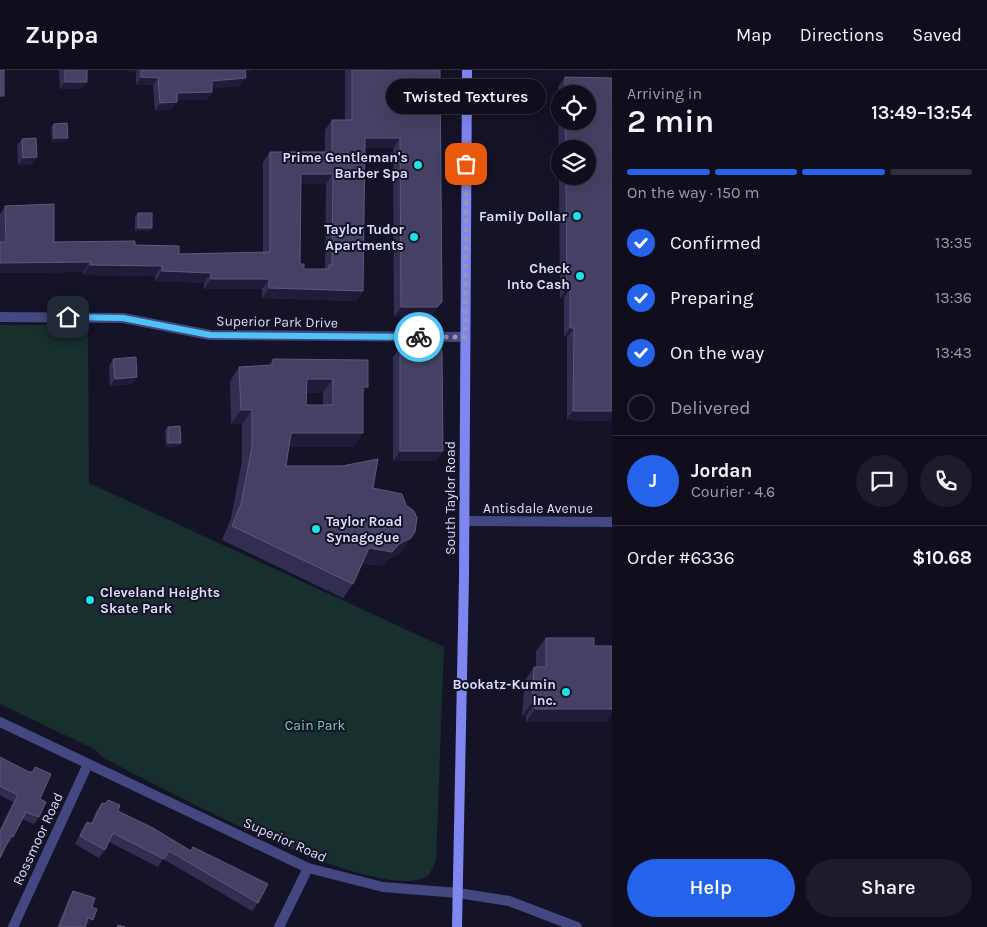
<!DOCTYPE html>
<html lang="en">
<head>
<meta charset="utf-8">
<style>
  :root { --surface:#100e1d; --page:#1e1c2a; --text:#f1f3f6; --muted:#9c9ca4; --line:#302e3b; --accent:#2563eb }
  body { margin:0; font-family:Karla,sans-serif; background:var(--page); color:var(--text); height:100vh; display:flex; flex-direction:column; font-size:19px; white-space:nowrap }
  * { box-sizing:border-box; margin:0 }
  p { font-size:16px; color:var(--muted) }
  .icon { flex:none; width:28px; height:28px; fill:none; stroke:currentColor; stroke-width:2; stroke-linecap:round; stroke-linejoin:round }
  .map { position:relative; flex:1; overflow:hidden }
  .details { display:flex; flex-direction:column; background:var(--surface); width:375px }
  .details>* { flex:none }
  .tools { position:absolute; left:551px; top:15px; display:grid; gap:10px }
  .tools a { display:grid; place-items:center; width:45px; height:45px; border-radius:50%; background:var(--surface); box-shadow:0 5px 20px #0002,0 0 0 1px var(--line); font-size:25px }
  .pin { position:absolute; display:grid; place-items:center; width:42px; height:42px; color:#fff; margin:-21px; border-radius:10px; box-shadow:0 2px 8px #0006 }
  .courier { position:absolute; display:grid; place-items:center; width:50px; height:50px; margin:-25px; border:4px solid #4fc3f7; border-radius:50%; background:#fff; color:#222; box-shadow:0 1px 6px #0007 }
  .bubble { position:absolute; height:35px; border-radius:18px; background:var(--surface); box-shadow:0 5px 20px #0002,0 0 0 1px var(--line); font-size:16px; font-weight:600; line-height:35px; text-align:center }
  .overview em { font-style:normal; font-weight:600 }
  .overview div { display:flex; flex-direction:column-reverse }
  .overview { display:flex; align-items:center; justify-content:space-between; height:85px; padding:0 15px }
  h1 { font-size:32px; font-weight:600; line-height:38px }
  .bar { display:grid; grid-template-columns:repeat(4,1fr); gap:8px 5px; align-content:center; height:60px; padding:0 15px }
  .bar i { height:6px; border-radius:4px; background:var(--line) }
  .bar .on { background:var(--accent) }
  .bar p { grid-column:span 4 }
  .line { display:flex; align-items:center; gap:12px; padding:0 15px; border-top:1px solid var(--line) }
  .line div { flex:1 }
  .round { display:grid; place-items:center; flex:none; width:52px; height:52px; border-radius:26px; background:var(--page) }
  ol { padding:0 15px; list-style:none }
  li { display:flex; align-items:center; gap:15px; height:55px }
  li p { margin-inline-start:auto }
  li .icon { padding:5px; border-radius:50%; background:var(--accent); color:#fff; stroke-width:4 }
  li:last-child { color:var(--muted) }
  li i { width:28px; height:28px; border:2px solid var(--line); border-radius:50% }
  .button { display:flex; gap:10px; margin-top:auto; padding:10px 15px }
  .button a { flex:1; height:58px; border-radius:30px; background:var(--accent); color:#fff; font-size:20px; font-weight:600; line-height:58px; text-align:center }
  .button a+a { background:var(--page); color:var(--text) }
  header { display:flex; align-items:center; gap:30px; box-sizing:border-box; height:70px; padding:0 25px; background:var(--surface); border-bottom:1px solid var(--line) }
  header strong { font-size:24px }
  nav { display:flex; gap:28px; margin-inline-start:auto; font-size:18px }
  main { display:flex; flex:1; min-height:0 }
  .map>svg:first-child { display:block }
  .green { fill:#17302d }
  .lines { fill:none; stroke-linecap:round; stroke-linejoin:round }
  .minor { stroke:#444780; stroke-width:10 }
  .tertiary { stroke:#444780; stroke-width:10 }
  .secondary { stroke:#7f86f0; stroke-width:10 }
  .wall { fill:#322e52; fill-rule:evenodd }
  .shaded-wall { fill:#1f1b39 }
  .building { fill:#444164; stroke:#5c597c; fill-rule:evenodd }
  .done { stroke:#9896b1; stroke-width:5; stroke-dasharray:0 9 }
  .route { stroke:#4fc3f7; stroke-width:6 }
  .poi-dot { fill:#20e2e4; stroke:#151327; stroke-width:2 }
  .labels { text-anchor:middle; dominant-baseline:central; stroke-width:4; stroke-linejoin:round; paint-order:stroke }
  .poi-label { font-size:14px; font-weight:bold; fill:#deddfb; stroke:#151327; text-anchor:end }
  .street-label { font-size:14px; fill:#deddfb; stroke:#151327 }
  .park-label { font-size:14px; fill:#71d3b2; stroke:#151327 }
</style>
</head>
<body>
<header>
<strong>Zuppa</strong>
<nav><a>Map</a><a>Directions</a><a>Saved</a></nav>
</header>
<main>
<div class="map">
<svg width="612" height="857" viewBox="0 0 612 857">
  <rect width="100%" height="100%" fill="#151327"/>
  <!-- green -->
  <path class="green" d="M0,255H88L89,413L444,577L436,791L429,805C382,840 157,714 105,689L94,679L0,634Z"/>
  <g class="lines">
    <!-- minor -->
    <path class="minor" d="M0,247L123,248L210,265L465,267
      M464,451L612,452
      M458,823L509,831L577,857
      M13,857L88,694
      M279,857L308,798"/>
    <!-- tertiary -->
    <path class="tertiary" d="M0,652L308,798L383,817L458,823"/>
    <!-- secondary -->
    <path class="secondary" d="M457,857L464,507L467,0"/>
  </g>
  <!-- wall -->
  <path class="wall" d="M59,0H87L82,19H60Z
    M129,0H255L245,1L240,16L212,18V22L207,30H177L172,39L155,41L153,15H136V2H129Z
    M345,0H440L442,232L435,242L430,247H394L393,78H364L363,221L356,231L262,228V219H204V213L155,211V206L83,205V202L0,203V144L5,136L54,172L135,175L179,184L263,182V92L270,82H325V60L332,50H345ZM301,114H326L325,199H304L300,194Z
    M565,7L612,8V351L567,350V267H564V228H560L558,17ZM560,24H588V51H560ZM560,79H588V106H560Z
    M54,54L68,68L65,71L52,72L51,57Z
    M22,69L32,94L18,95L17,76Z
    M138,143L149,161H135V146Z
    M400,277L436,391H393V287Z
    M113,289L137,307L132,314L110,316L109,296Z
    M273,289L368,317L363,324L353,377H289L286,396L373,418L401,483L389,488L382,496L362,493L353,514L343,528L222,470L231,448L242,391V354H231L230,311L239,297L268,296ZM307,323H323V335H306Z
    M168,357L181,373L178,376L166,377L165,360Z
    M546,568L594,576L606,652H526V646H522L525,610L534,597H536V581Z
    M0,687L29,702H31L35,697L40,729L39,747L34,754L22,749L13,767L9,773H8L0,788V759L13,732L0,725Z
    M108,730L118,741L190,781L193,777L258,833L252,841L163,789L158,797L109,772L105,780L99,788L75,774L82,760L87,752L91,753L96,741L102,733L104,734Z
    M73,821L92,837L88,856L86,855L85,857H57L69,828Z"/>
  <!-- shaded-wall -->
  <path class="shaded-wall" d="M130,0H138L136,2H129Z
    M141,7L158,8L153,15H136Z
    M246,8L240,16L207,19L212,11Z
    M65,12H87L82,19H60Z
    M212,22L207,30H171L177,23Z
    M177,32L172,39L155,41L160,33Z
    M54,68H68L65,71L52,72Z
    M365,68H400L393,78H358Z
    M37,87L32,94L18,95L23,88Z
    M301,104H333L326,114H294Z
    M138,158H152L149,161H135Z
    M90,192L83,202L0,203V193Z
    M90,195L162,196L155,206L83,205Z
    M162,201L211,203L204,213L155,211Z
    M211,209H269L262,219H204Z
    M269,218L363,221L356,231L262,228Z
    M567,218H570L564,228H560Z
    M442,232L435,242L430,247H394L401,237Z
    M570,258H574L567,267H564Z
    M137,307L132,314L110,316L115,309Z
    M307,309H333L323,323H297Z
    M363,317H368L358,331Z
    M241,340H252L242,354H231Z
    M573,341H612V351L567,350Z
    M291,363H363L353,377H281Z
    M168,373H181L178,376L166,377Z
    M400,381H443L436,391H393Z
    M415,462L401,483L389,488L382,496L359,492L369,478L399,474Z
    M532,633H535L526,646H522Z
    M535,639H612V644L606,652H526Z
    M88,848L93,850L88,856L83,855Z"/>
  <!-- building -->
  <path class="building" d="M0,0H4V26H0Z
    M65,0H87V12H65Z
    M141,0H245L246,8L212,11V22L177,23V32L160,33L158,8L141,7Z
    M352,0H440L442,232L437,237H401L400,68H365L363,221L269,218V209H211V203L162,201V196L90,195V192L0,193V172H6L5,136L54,134V172L135,171V175L179,176V184L270,182V82H332V50H352ZM301,104H333L332,195H329V199H304V194H300Z
    M565,7L612,8V341H573L574,258H570V218H567L566,106H588V79H566L565,51H588V24H565Z
    M67,53L68,68H54V54Z
    M36,68L37,87L23,88L22,69Z
    M138,143H152V158H138Z
    M400,277H439L442,281L443,381H400Z
    M136,287L137,307L115,309L113,289Z
    M273,289L368,290V317H363V363H291L286,396H342L378,389L373,418L402,424L406,435L414,441L417,448L415,462L411,468L399,474L392,482L369,478L353,514L232,456L241,434L252,377V340H241L239,297L273,295ZM307,309H333V335H306Z
    M180,356L181,373H168V357Z
    M546,568H594V576H612V639H535V633H532L534,597H546Z
    M0,687L29,702H33L35,697L51,704L40,729L46,732L39,747L26,742L13,767L11,765L0,788V762L18,725L0,716Z
    M108,730L120,735L118,741L153,758L191,781L193,777L268,814L258,833L169,781L164,789L113,763L105,780L80,766L87,752L92,754L102,733L105,734Z
    M73,821L95,828L92,837L97,839L93,850L88,848L85,857H59Z
    M118,855L125,857H117Z"/>
  <g class="lines">
    <!-- done -->
    <path class="done" d="M419,267H465L466,94"/>
    <!-- route -->
    <path class="route" d="M68,247L123,248L210,265L419,267"/>
  </g>
  <!-- markers -->
  <g class="poi-dot">
    <circle cx="418" cy="95" r="5"/>
    <circle cx="577" cy="146" r="5"/>
    <circle cx="414" cy="167" r="5"/>
    <circle cx="580" cy="206" r="5"/>
    <circle cx="316" cy="459" r="5"/>
    <circle cx="90" cy="530" r="5"/>
    <circle cx="566" cy="622" r="5"/>
  </g>
  <g class="labels">
    <!-- poi labels -->
    <g class="poi-label">
      <text x="408" y="87">Prime Gentleman's<tspan x="408" dy="16">Barber Spa</tspan></text>
      <text x="567" y="146">Family Dollar</text>
      <text x="404" y="159">Taylor Tudor<tspan x="404" dy="16">Apartments</tspan></text>
      <text x="570" y="198">Check<tspan x="570" dy="16">Into Cash</tspan></text>
      <text x="326" y="451" text-anchor="start">Taylor Road<tspan x="326" dy="16">Synagogue</tspan></text>
      <text x="100" y="522" text-anchor="start">Cleveland Heights<tspan x="100" dy="16">Skate Park</tspan></text>
      <text x="556" y="614">Bookatz-Kumin<tspan x="556" dy="16">Inc.</tspan></text>
    </g>
    <!-- street labels -->
    <g class="street-label">
      <text transform="translate(277 252) rotate(1)">Superior Park Drive</text>
      <text transform="translate(450 428) rotate(-90)">South Taylor Road</text>
      <text x="538" y="438">Antisdale Avenue</text>
      <text transform="translate(38 769) rotate(-65)">Rossmoor Road</text>
      <text transform="translate(285 770) rotate(24)">Superior Road</text>
    </g>
    <!-- park labels -->
    <g class="park-label">
      <text x="315" y="655">Cain Park</text>
    </g>
  </g>
</svg>
<div class="tools">
<a><svg class="icon" aria-label="locate" viewBox="0 0 24 24"><circle cx="12" cy="12" r="6"/><path d="M12 2v4M12 18v4M2 12h4M18 12h4"/></svg></a>
<a><svg class="icon" aria-label="layers" viewBox="0 0 24 24"><path d="M12 4l9 5-9 5-9-5zM3 14l9 5 9-5"/></svg></a>
</div>
<div class="pin" style="left:466px;top:94px;background:#ea580c"><svg class="icon" aria-label="bag" viewBox="0 0 24 24"><path d="M5 8h14l-1 12H6zM9 8a3 3 0 0 1 6 0"/></svg></div>
<div class="pin" style="left:68px;top:247px;background:#1f2937"><svg class="icon" aria-label="home" viewBox="0 0 24 24"><path d="M3 11l9-7 9 7M6 9v11h12V9"/></svg></div>
<div class="courier" style="left:419px;top:267px"><svg class="icon" aria-label="bike" viewBox="0 0 24 24"><circle cx="6" cy="16" r="4"/><circle cx="18" cy="16" r="4"/><path d="M6 16l4-8h5l3 8M10 8l3 8H6M13 5h3"/></svg></div>
<div class="bubble" style="left:386px;top:9px;width:160px">Twisted Textures</div>
</div>
<section class="details">
<div class="overview"><div><h1>2 min</h1><p>Arriving in</p></div><em>13:49–13:54</em></div>
<div class="bar"><i class="on"></i><i class="on"></i><i class="on"></i><i></i><p>On the way · 150 m</p></div>
<ol>
<li><svg class="icon" aria-label="check" viewBox="0 0 24 24"><path d="M5 12l5 5 9-10"/></svg>Confirmed<p>13:35</p></li>
<li><svg class="icon" aria-label="check" viewBox="0 0 24 24"><path d="M5 12l5 5 9-10"/></svg>Preparing<p>13:36</p></li>
<li><svg class="icon" aria-label="check" viewBox="0 0 24 24"><path d="M5 12l5 5 9-10"/></svg>On the way<p>13:43</p></li>
<li><i></i>Delivered</li>
</ol>
<div class="line" style="height:90px"><b class="round" style="background:var(--accent);color:#fff">J</b><div><b>Jordan</b><p>Courier · 4.6</p></div><a class="round"><svg class="icon" aria-label="chat" viewBox="0 0 24 24"><path d="M4 5h16v11H9l-5 4z"/></svg></a><a class="round"><svg class="icon" aria-label="phone" viewBox="0 0 24 24"><path d="M5 4h4l2 5-3 2q2 4 5 5l2-3 5 2v4C11 20 4 13 5 4z"/></svg></a></div>
<div class="line" style="height:65px"><div>Order #6336</div><b>$10.68</b></div>
<div class="button"><a>Help</a><a>Share</a></div>
</section>
</main>
</body>
</html>
